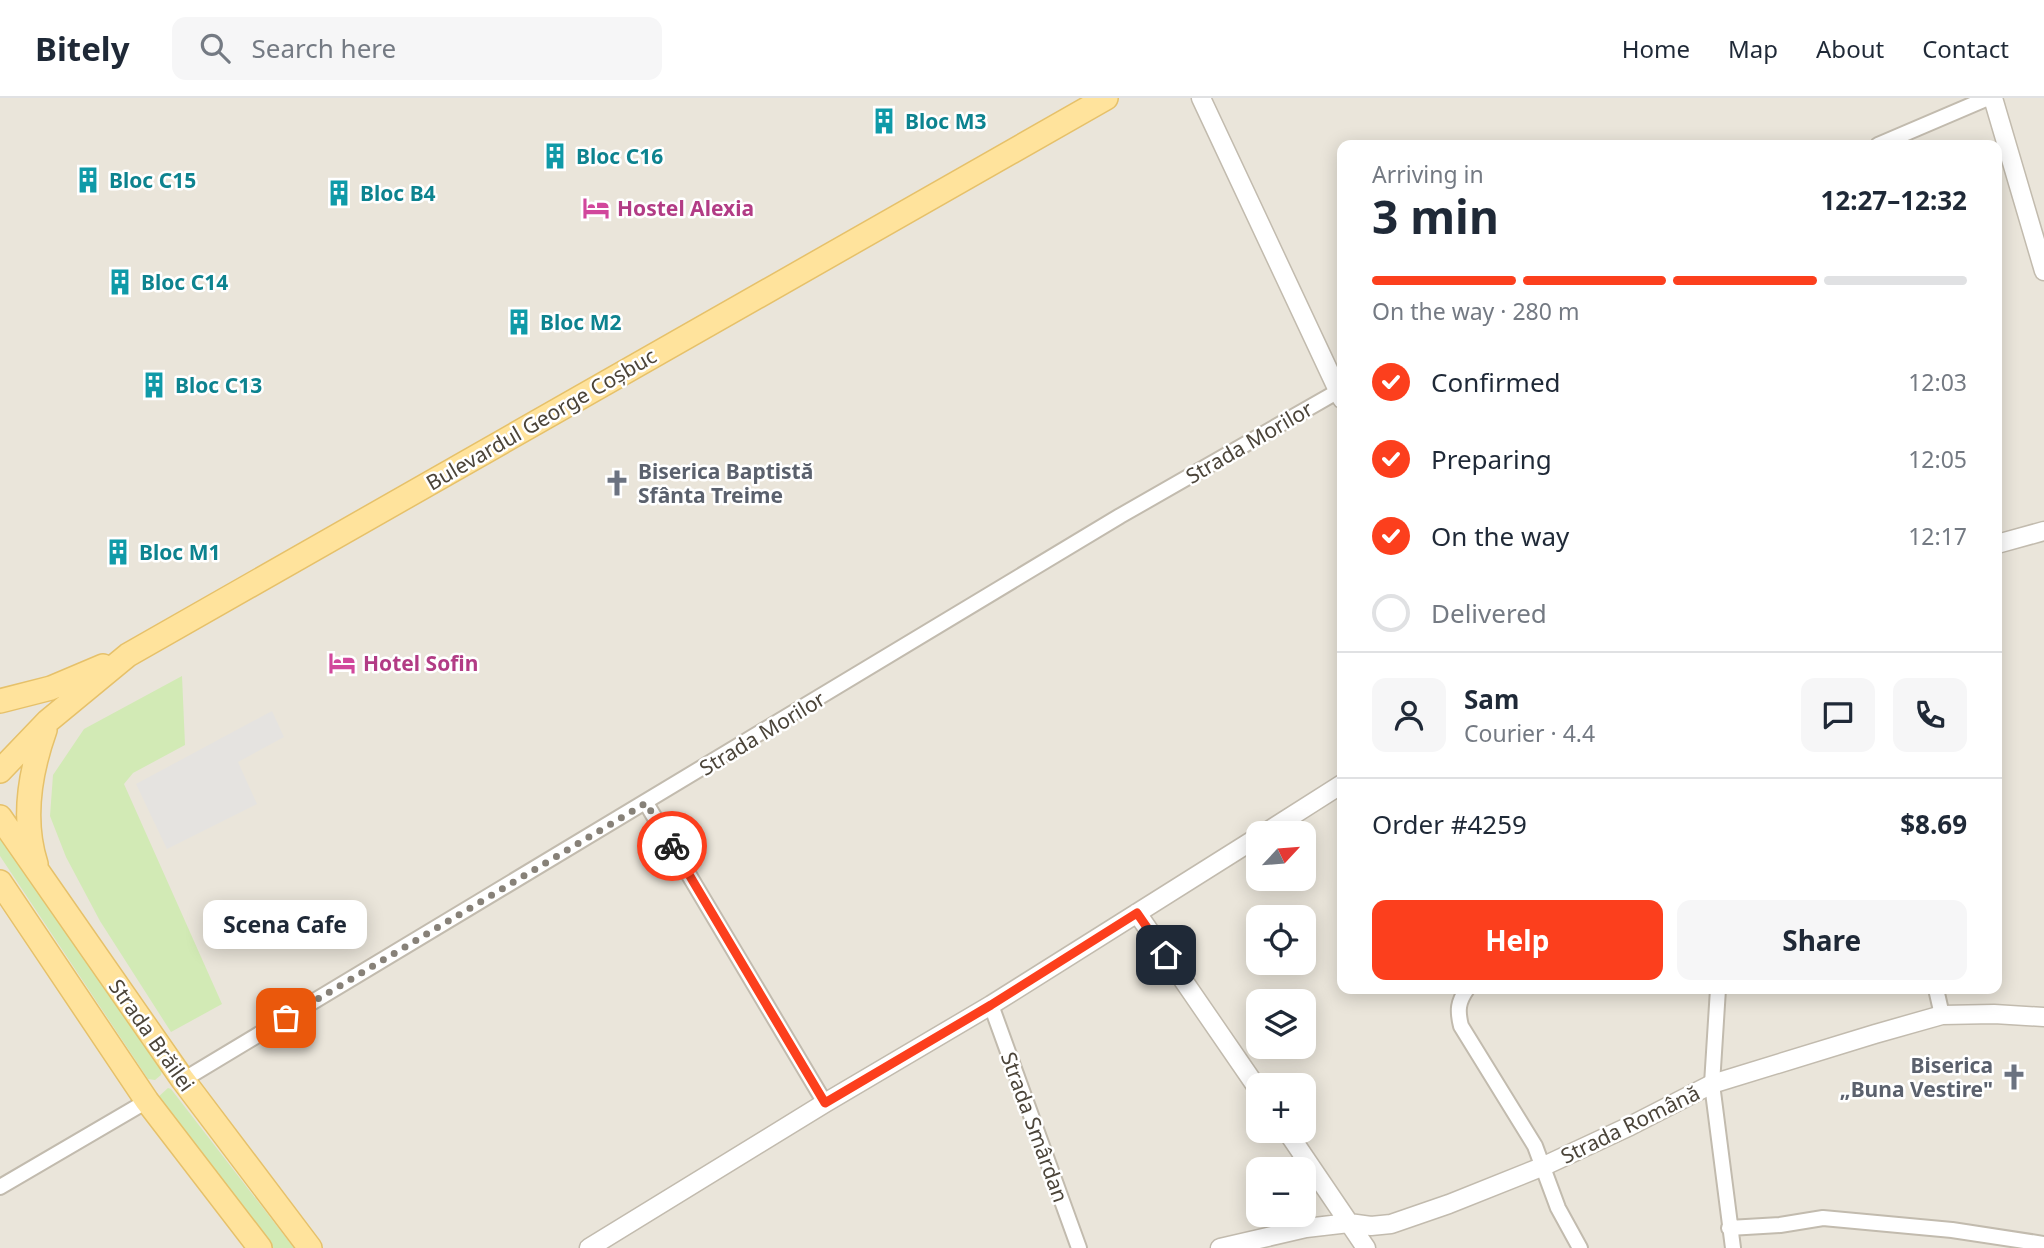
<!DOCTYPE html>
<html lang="en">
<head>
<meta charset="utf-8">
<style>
  :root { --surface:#fff; --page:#f6f6f7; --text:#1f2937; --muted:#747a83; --line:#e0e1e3; --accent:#fc3f1d }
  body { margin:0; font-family:"Noto Sans",sans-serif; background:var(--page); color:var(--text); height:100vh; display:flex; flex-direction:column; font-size:26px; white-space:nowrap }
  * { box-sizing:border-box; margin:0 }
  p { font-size:23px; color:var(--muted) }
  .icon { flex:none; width:38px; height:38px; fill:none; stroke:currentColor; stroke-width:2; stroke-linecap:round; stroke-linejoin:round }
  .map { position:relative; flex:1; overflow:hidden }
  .panel { position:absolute; left:1337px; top:42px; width:665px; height:854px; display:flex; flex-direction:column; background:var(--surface); border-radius:14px; box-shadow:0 4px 18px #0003 }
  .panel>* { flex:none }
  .needle { width:46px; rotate:64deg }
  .fabs { position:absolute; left:1246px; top:723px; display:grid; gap:14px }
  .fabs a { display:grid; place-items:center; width:70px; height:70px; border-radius:14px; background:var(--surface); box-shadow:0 4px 18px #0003; font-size:35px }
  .pin { position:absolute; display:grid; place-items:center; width:60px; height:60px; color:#fff; margin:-30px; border-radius:14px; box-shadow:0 4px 10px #0006 }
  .courier { position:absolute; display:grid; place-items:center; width:70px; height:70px; margin:-35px; border:5px solid #fc3f1d; border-radius:50%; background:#fff; color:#222; box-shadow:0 2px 9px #0007 }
  .bubble { position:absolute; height:49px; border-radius:14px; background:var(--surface); box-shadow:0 4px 18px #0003; font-size:23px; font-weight:700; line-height:49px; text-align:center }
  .headline em { font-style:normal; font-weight:700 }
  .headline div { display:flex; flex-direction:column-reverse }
  .headline { display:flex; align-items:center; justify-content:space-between; height:119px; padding:0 35px }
  h1 { font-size:46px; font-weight:700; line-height:52px }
  .bar { display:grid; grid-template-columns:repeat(4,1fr); gap:10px 7px; align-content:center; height:84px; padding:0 35px }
  .bar i { height:9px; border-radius:5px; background:var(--line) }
  .bar .selected { background:var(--accent) }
  .bar p { grid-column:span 4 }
  .line { display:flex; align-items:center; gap:18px; padding:0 35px; border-top:2px solid var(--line) }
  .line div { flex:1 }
  .round { display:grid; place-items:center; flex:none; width:74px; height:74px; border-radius:14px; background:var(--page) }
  ol { padding:0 35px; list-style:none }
  li { display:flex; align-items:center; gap:21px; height:77px }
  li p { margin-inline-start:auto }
  li .icon { padding:7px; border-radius:50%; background:var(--accent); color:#fff; stroke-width:4 }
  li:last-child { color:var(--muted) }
  li i { width:38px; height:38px; border:4px solid var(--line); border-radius:50% }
  .action { display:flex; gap:14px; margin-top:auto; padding:14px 35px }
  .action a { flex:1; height:80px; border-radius:14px; background:var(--accent); color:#fff; font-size:28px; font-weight:700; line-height:80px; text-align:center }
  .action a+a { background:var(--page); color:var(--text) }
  header { display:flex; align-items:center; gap:42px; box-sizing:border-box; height:98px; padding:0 35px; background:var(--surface); border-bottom:2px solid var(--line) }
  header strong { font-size:33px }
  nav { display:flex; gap:38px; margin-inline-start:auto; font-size:24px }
  .search { width:490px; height:63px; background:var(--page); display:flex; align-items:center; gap:18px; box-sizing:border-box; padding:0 24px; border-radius:14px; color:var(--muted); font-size:26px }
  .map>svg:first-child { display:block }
  .residential { fill:#eae5da; fill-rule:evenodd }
  .green { fill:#d2eab5 }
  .parking { fill:#e5e3e0 }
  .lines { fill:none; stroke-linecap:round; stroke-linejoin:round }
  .minor-casing { stroke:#c2bbae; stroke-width:18 }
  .tertiary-casing { stroke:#c2bbae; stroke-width:21 }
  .primary-casing { stroke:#e6c16a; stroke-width:26 }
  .minor { stroke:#fff; stroke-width:14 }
  .tertiary { stroke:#fff; stroke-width:18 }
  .primary { stroke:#ffe39c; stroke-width:23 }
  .done { stroke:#878178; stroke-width:7; stroke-dasharray:0 12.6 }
  .route { stroke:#fc3f1d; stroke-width:9 }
  .labels { text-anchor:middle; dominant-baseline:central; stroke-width:5; stroke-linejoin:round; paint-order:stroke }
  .culture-label { font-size:21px; font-weight:bold; fill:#0d838f; stroke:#fff; text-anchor:start }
  .hotel-label { font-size:21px; font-weight:bold; fill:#b23c85; stroke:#fff; text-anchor:start }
  .street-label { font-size:21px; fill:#4b4439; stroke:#fff }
  .worship-label { font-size:21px; font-weight:bold; fill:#5b616d; stroke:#fff; text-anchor:start }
</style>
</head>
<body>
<header>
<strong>Bitely</strong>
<div class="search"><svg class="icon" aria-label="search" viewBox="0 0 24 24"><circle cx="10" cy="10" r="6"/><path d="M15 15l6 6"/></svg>Search here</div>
<nav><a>Home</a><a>Map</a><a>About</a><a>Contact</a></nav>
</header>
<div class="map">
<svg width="2044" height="1150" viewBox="0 0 2044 1150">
  <rect width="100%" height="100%" fill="#f6f3ec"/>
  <!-- residential -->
  <path class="residential" d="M0,0H2044V1150H0ZM1342,47H1997V891H1342ZM1258,735H1304V780H1258ZM1258,819H1304V864H1258ZM1258,903H1304V948H1258ZM1258,987H1304V1032H1258ZM1258,1071H1304V1116H1258Z"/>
  <!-- green -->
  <path class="green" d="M182,578L185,647L133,675L124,686L222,906L171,934L100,823L66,759L50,718L53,677L84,631Z
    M0,734L162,971L161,977L155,982L148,981L0,758Z
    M168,990L171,991L294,1150H270L157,1000Z"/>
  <!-- parking -->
  <path class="parking" d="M272,613L284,639L238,664L257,706L167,751L136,686Z"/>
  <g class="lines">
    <!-- minor casing -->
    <g class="minor-casing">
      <path id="minor" d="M1878,47L1988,0
        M646,705L825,1005
        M1467,891C1458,904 1457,912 1461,928L1535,1048L1558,1110L1580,1150
        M1718,891L1712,986L1733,1150
        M1936,891L1942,917
        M991,907L1079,1150
        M183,982L1120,418L1342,291
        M0,1089L147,1003
        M1729,1130L1780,1127L1823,1120L1952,1132L2044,1146"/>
    </g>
    <!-- tertiary casing -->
    <g class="tertiary-casing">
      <path id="tertiary" d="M1201,0L1342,301
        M1993,0L2044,173
        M1997,446L2044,433
        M1265,735L1342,686
        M1137,815L1258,991
        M1286,1032L1366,1150
        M589,1150L825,1005L991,907L1258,739
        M1220,1150L1306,1130L1349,1125L1371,1128L1391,1126L1449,1106L1544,1068L1630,1028L1712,986L1875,936L1942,917L1994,916L2044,919"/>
    </g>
    <!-- primary casing -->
    <g class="primary-casing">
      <path id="primary" d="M0,603L51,590L103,568
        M0,673L48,623L128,557L1106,0
        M0,719L183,982L310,1150
        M36,766C22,722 30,674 45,632
        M0,784L147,1003L260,1150"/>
    </g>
    <!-- minor -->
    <use href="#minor" class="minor"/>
    <!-- tertiary -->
    <use href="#tertiary" class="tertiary"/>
    <!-- primary -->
    <use href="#primary" class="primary"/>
  </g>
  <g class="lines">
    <!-- done -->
    <path class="done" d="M286,920L646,705L672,748"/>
    <!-- route -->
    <path class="route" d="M672,748L825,1005L991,907L1137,815L1166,857"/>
  </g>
  <!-- icons -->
  <defs>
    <g id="building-bare" transform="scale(2.1)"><path d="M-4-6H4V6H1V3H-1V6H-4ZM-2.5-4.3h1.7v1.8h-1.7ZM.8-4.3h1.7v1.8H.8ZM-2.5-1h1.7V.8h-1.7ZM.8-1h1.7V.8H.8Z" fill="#0f9aa8" stroke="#fff" stroke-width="2.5" paint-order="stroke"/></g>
    <g id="hotel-bare" transform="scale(2.1)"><path d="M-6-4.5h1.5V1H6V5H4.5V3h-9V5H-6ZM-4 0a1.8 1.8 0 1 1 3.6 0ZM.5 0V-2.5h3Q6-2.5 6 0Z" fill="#d1479c" stroke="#fff" stroke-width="2.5" paint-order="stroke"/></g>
    <g id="church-bare" transform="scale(2.1)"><path d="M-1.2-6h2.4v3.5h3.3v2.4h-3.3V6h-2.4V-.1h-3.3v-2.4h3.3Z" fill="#6b7280" stroke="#fff" stroke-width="2.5" paint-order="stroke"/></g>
  </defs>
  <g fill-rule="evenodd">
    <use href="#building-bare" x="884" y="23"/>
    <use href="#building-bare" x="555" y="58"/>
    <use href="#building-bare" x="88" y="82"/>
    <use href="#building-bare" x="339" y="95"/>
    <use href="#hotel-bare" x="596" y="110"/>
    <use href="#building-bare" x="120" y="184"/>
    <use href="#building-bare" x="519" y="224"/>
    <use href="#building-bare" x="154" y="287"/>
    <use href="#church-bare" x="617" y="385"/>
    <use href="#building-bare" x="118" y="454"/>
    <use href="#hotel-bare" x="342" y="565"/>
    <use href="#church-bare" x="2014" y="979"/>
  </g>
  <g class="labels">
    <!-- culture labels -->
    <g class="culture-label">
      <text x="905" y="23">Bloc M3</text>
      <text x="576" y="58">Bloc C16</text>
      <text x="109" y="82">Bloc C15</text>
      <text x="360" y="95">Bloc B4</text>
      <text x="141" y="184">Bloc C14</text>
      <text x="540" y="224">Bloc M2</text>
      <text x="175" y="287">Bloc C13</text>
      <text x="139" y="454">Bloc M1</text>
    </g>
    <!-- hotel labels -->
    <g class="hotel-label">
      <text x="617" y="110">Hostel Alexia</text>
      <text x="363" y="565">Hotel Sofin</text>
    </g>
    <!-- street labels -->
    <g class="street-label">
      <text transform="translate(541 321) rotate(-30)">Bulevardul George Coșbuc</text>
      <text transform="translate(1249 344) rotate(-30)">Strada Morilor</text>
      <text transform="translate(762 635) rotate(-31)">Strada Morilor</text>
      <text transform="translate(152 937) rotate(55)">Strada Brăilei</text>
      <text transform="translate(1630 1026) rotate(-26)">Strada Română</text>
      <text transform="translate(1035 1029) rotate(70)">Strada Smârdan</text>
    </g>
    <!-- worship labels -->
    <g class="worship-label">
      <text x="638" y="373">Biserica Baptistă<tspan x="638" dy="24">Sfânta Treime</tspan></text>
      <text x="1993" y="967" text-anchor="end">Biserica<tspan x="1993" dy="24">„Buna Vestire"</tspan></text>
    </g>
  </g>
</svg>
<div class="fabs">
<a><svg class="needle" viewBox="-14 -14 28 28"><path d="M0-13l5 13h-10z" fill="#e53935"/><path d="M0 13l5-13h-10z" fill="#747a83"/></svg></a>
<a><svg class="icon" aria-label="locate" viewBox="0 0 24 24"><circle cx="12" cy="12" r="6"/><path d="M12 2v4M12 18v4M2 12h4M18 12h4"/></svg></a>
<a><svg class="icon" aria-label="layers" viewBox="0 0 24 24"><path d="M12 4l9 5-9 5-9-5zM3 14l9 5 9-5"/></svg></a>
<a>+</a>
<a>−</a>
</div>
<div class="pin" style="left:286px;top:920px;background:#ea580c"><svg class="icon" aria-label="bag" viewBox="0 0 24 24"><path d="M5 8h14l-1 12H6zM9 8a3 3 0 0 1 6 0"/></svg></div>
<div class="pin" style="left:1166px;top:857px;background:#1f2937"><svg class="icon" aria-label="home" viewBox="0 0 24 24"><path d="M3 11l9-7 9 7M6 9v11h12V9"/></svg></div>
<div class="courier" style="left:672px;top:748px"><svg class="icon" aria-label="bike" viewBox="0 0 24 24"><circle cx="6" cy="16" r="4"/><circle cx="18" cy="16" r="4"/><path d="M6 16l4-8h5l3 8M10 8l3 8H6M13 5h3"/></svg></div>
<div class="bubble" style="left:203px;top:802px;width:164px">Scena Cafe</div>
<section class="panel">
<div class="headline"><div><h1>3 min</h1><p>Arriving in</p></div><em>12:27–12:32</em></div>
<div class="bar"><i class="selected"></i><i class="selected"></i><i class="selected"></i><i></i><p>On the way · 280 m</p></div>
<ol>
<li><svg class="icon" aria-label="check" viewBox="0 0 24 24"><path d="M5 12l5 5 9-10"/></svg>Confirmed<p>12:03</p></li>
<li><svg class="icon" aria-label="check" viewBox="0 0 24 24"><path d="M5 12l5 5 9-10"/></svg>Preparing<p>12:05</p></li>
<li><svg class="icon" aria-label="check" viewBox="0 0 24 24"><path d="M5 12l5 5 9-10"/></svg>On the way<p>12:17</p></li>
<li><i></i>Delivered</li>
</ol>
<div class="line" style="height:126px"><a class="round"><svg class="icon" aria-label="person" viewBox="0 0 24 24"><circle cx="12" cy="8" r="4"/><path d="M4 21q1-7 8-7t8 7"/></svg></a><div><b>Sam</b><p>Courier · 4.4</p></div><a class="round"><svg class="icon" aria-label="chat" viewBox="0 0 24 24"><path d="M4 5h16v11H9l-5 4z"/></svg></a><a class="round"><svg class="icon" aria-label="phone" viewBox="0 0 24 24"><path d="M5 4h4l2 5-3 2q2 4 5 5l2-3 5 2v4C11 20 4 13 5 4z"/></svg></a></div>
<div class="line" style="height:91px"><div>Order #4259</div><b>$8.69</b></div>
<div class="action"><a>Help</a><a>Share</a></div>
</section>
</div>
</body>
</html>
